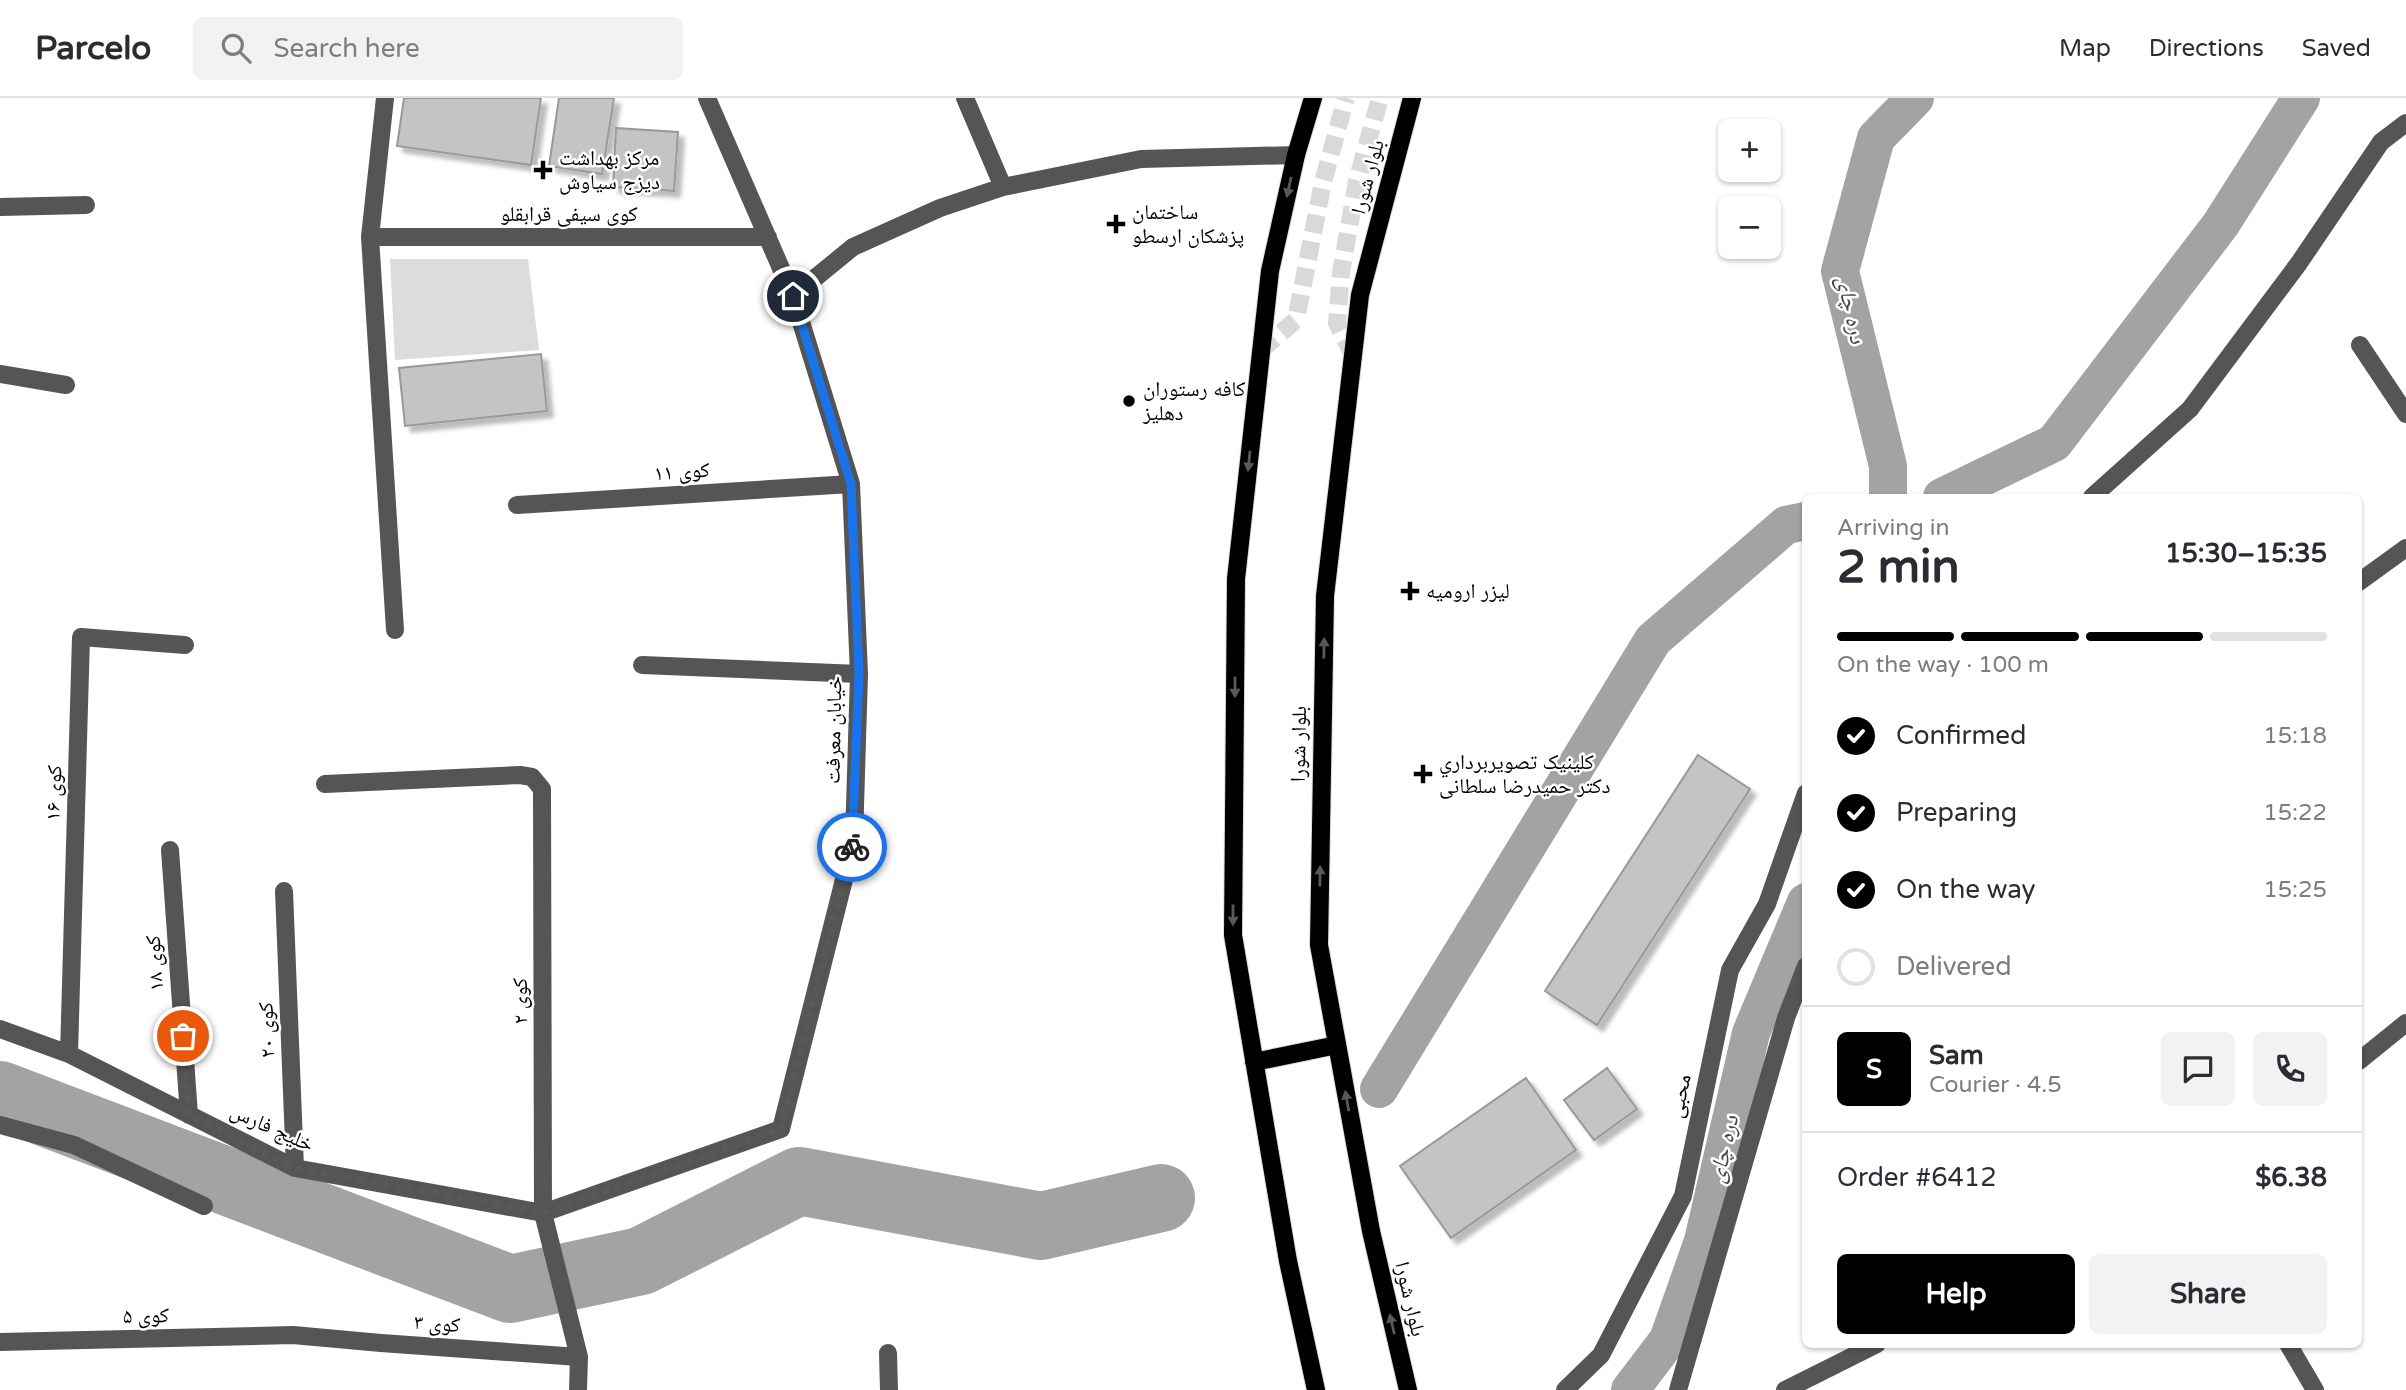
<!DOCTYPE html>
<html lang="en">
<head>
<meta charset="utf-8">
<style>
  :root { --surface:#fff; --page:#f2f2f3; --text:#2b2b33; --muted:#7c7c81; --line:#e1e1e2; --accent:#000 }
  body { margin:0; font-family:"Varela Round","Noto Naskh Arabic",sans-serif; background:var(--page); color:var(--text); height:100vh; display:flex; flex-direction:column; font-size:26px; white-space:nowrap }
  * { box-sizing:border-box; margin:0 }
  p { font-size:23px; color:var(--muted) }
  .icon { flex:none; width:38px; height:38px; fill:none; stroke:currentColor; stroke-width:2; stroke-linecap:round; stroke-linejoin:round }
  .map { position:relative; flex:1; overflow:hidden }
  .panel { position:absolute; left:1802px; top:396px; width:560px; height:854px; display:flex; flex-direction:column; background:var(--surface); border-radius:10px; box-shadow:0 2px 5px #0004 }
  .panel>* { flex:none }
  .buttons { position:absolute; left:1718px; top:21px; display:grid; gap:14px }
  .buttons a { display:grid; place-items:center; width:63px; height:63px; border-radius:10px; background:var(--surface); box-shadow:0 2px 5px #0004; font-size:35px }
  .pin { position:absolute; display:grid; place-items:center; width:60px; height:60px; color:#fff; margin:-30px; border:4px solid #fff; border-radius:50%; box-shadow:0 2px 7px #0007 }
  .courier { position:absolute; display:grid; place-items:center; width:70px; height:70px; margin:-35px; border:5px solid #1a73e8; border-radius:50%; background:#fff; color:#222; box-shadow:0 2px 9px #0007 }
  .head em { font-style:normal; font-weight:700 }
  .head div { display:flex; flex-direction:column-reverse }
  .head { display:flex; align-items:center; justify-content:space-between; height:119px; padding:0 35px }
  h1 { font-size:46px; font-weight:700; line-height:52px }
  .bar { display:grid; grid-template-columns:repeat(4,1fr); gap:10px 7px; align-content:center; height:84px; padding:0 35px }
  .bar i { height:9px; border-radius:5px; background:var(--line) }
  .bar .current { background:var(--accent) }
  .bar p { grid-column:span 4 }
  .line { display:flex; align-items:center; gap:18px; padding:0 35px; border-top:2px solid var(--line) }
  .line div { flex:1 }
  .round { display:grid; place-items:center; flex:none; width:74px; height:74px; border-radius:10px; background:var(--page) }
  ol { padding:0 35px; list-style:none }
  li { display:flex; align-items:center; gap:21px; height:77px }
  li p { margin-inline-start:auto }
  li .icon { padding:7px; border-radius:50%; background:var(--accent); color:#fff; stroke-width:4 }
  li:last-child { color:var(--muted) }
  li i { width:38px; height:38px; border:4px solid var(--line); border-radius:50% }
  .button { display:flex; gap:14px; margin-top:auto; padding:14px 35px }
  .button a { flex:1; height:80px; border-radius:10px; background:var(--accent); color:#fff; font-size:28px; font-weight:700; line-height:80px; text-align:center }
  .button a+a { background:var(--page); color:var(--text) }
  header { display:flex; align-items:center; gap:42px; box-sizing:border-box; height:98px; padding:0 35px; background:var(--surface); border-bottom:2px solid var(--line) }
  header strong { font-size:33px }
  nav { display:flex; gap:38px; margin-inline-start:auto; font-size:24px }
  .search { width:490px; height:63px; background:var(--page); display:flex; align-items:center; gap:18px; box-sizing:border-box; padding:0 24px; border-radius:10px; color:var(--muted); font-size:26px }
  .map>svg:first-child { display:block }
  .green { fill:#dcdcdc }
  .lines { fill:none; stroke-linecap:round; stroke-linejoin:round }
  .canal { stroke:#a3a3a3; stroke-width:38 }
  .river { stroke:#a3a3a3; stroke-width:68 }
  .building { fill:#c4c4c4; stroke:#999; stroke-width:2; filter:url(#shadow) }
  .major-tunnel { stroke:#d9d9d9; stroke-width:18; stroke-dasharray:18 9; stroke-linecap:butt }
  .major-casing { stroke:#dbdbdb; stroke-width:20 }
  .minor { stroke:#555; stroke-width:18 }
  .major { stroke:#000; stroke-width:18 }
  .oneway { fill:#595959 }
  .done { stroke:#595959; stroke-width:7; stroke-dasharray:0 12.6 }
  .route { stroke:#1a73e8; stroke-width:9 }
  .poi-dot { fill:#000; stroke:#fff; stroke-width:2.5 }
  .labels { text-anchor:middle; dominant-baseline:central; stroke-width:5; stroke-linejoin:round; paint-order:stroke }
  .poi-label { font-size:21px; fill:#000; stroke:#fff; text-anchor:start }
  .street-label { font-size:21px; fill:#000; stroke:#fff }
  .water-label { font-size:23px; font-style:italic; fill:#444; stroke:#fff }
</style>
</head>
<body>
<header>
<strong>Parcelo</strong>
<div class="search"><svg class="icon" aria-label="search" viewBox="0 0 24 24"><circle cx="10" cy="10" r="6"/><path d="M15 15l6 6"/></svg>Search here</div>
<nav><a>Map</a><a>Directions</a><a>Saved</a></nav>
</header>
<div class="map">
<svg width="2406" height="1292" viewBox="0 0 2406 1292">
  <defs>
    <filter id="shadow"><feDropShadow dx="6" dy="6" stdDeviation="2" flood-color="#0004"/></filter>
  </defs>
  <rect width="100%" height="100%" fill="#fff"/>
  <!-- green -->
  <path class="green" d="M390,161H528L539,252L395,262Z"/>
  <g class="lines">
    <!-- canal -->
    <path class="canal" d="M1888,399V368L1840,173L1876,40L1915,0
      M1942,399L2054,345L2221,126L2301,0
      M1379,991L1653,542L1786,427L1806,423
      M1630,1292L1668,1242L1703,1143L1751,935L1806,804"/>
    <!-- river -->
    <path class="river" d="M0,997L510,1191L641,1163L799,1083L1041,1128L1161,1100"/>
  </g>
  <!-- building -->
  <path class="building" d="M404,0H541L531,67L397,48Z
    M559,0H614L602,76L549,68Z
    M616,30L678,34L674,93L613,89Z
    M541,256L547,313L405,328L399,270Z
    M1698,657L1750,691L1597,927L1545,893Z
    M1607,970L1637,1011L1594,1042L1564,1002Z
    M1526,980L1576,1052L1451,1140L1400,1068Z"/>
  <g class="lines">
    <!-- major-tunnel -->
    <path class="major-tunnel" d="M1261,252L1296,222L1323,84L1346,0
      M1353,257L1337,225L1341,175L1357,83L1380,0"/>
    <!-- major casing -->
    <g class="major-casing">
      <path id="major" d="M1313,0L1296,57L1270,173L1236,481L1233,837L1288,1163L1316,1292
        M1254,964L1337,947
        M1408,1292L1371,1133L1319,847L1325,498L1360,197L1412,0"/>
    </g>
    <!-- minor -->
    <path class="minor" d="M385,0L370,139L395,532
      M965,0L1003,89
      M0,109L86,107
      M370,139H768
      M793,198L853,149L940,110L1003,89L1141,61L1296,57
      M2360,247L2406,316
      M0,276L66,287
      M2092,399L2190,311L2299,165L2381,44L2406,25
      M517,407L851,386
      M2359,484L2406,450
      M642,567L859,576
      M325,686L520,677L532,679L542,691L543,1115L579,1259L578,1292
      M170,752L189,1017
      M284,793L295,1070
      M0,931L69,956L295,1070L543,1115L781,1031L854,742L859,576L851,386L793,198L707,0
      M69,956L81,539L185,547
      M2359,963L2406,925
      M0,1027L74,1047L204,1108
      M0,1244L293,1237L381,1245L579,1259
      M2288,1246L2315,1292
      M888,1255L889,1292
      M1565,1292L1601,1257L1683,1098L1730,872L1767,806L1806,695
      M1678,1292L1786,920L1806,868
      M1785,1292L1877,1246"/>
    <!-- major -->
    <use href="#major" class="major"/>
  </g>
  <!-- one-way arrows -->
  <defs><path id="oneway-solid" d="M-6-.8H1V-3.2L6.5 0L1 3.2V.8H-6Z" transform="scale(1.75)"/></defs>
  <g class="oneway">
    <use href="#oneway-solid" transform="translate(1289 89) rotate(102)"/>
    <use href="#oneway-solid" transform="translate(1249 363) rotate(96)"/>
    <use href="#oneway-solid" transform="translate(1324 550) rotate(-89)"/>
    <use href="#oneway-solid" transform="translate(1235 589) rotate(90)"/>
    <use href="#oneway-solid" transform="translate(1320 778) rotate(-89)"/>
    <use href="#oneway-solid" transform="translate(1233 817) rotate(90)"/>
    <use href="#oneway-solid" transform="translate(1347 1003) rotate(-100)"/>
    <use href="#oneway-solid" transform="translate(1392 1226) rotate(-103)"/>
  </g>
  <g class="lines">
    <!-- done -->
    <path class="done" d="M183,938L189,1017L295,1070L543,1115L781,1031L852,749"/>
    <!-- route -->
    <path class="route" d="M793,198L851,386L859,576L852,749"/>
  </g>
  <!-- markers -->
  <g class="poi-dot">
    <path d="M539.5 61.5h7v7h7v7h-7v7h-7v-7h-7v-7h7z"/>
    <path d="M1112.5 115.5h7v7h7v7h-7v7h-7v-7h-7v-7h7z"/>
    <circle cx="1129" cy="303" r="7"/>
    <path d="M1406.5 482.5h7v7h7v7h-7v7h-7v-7h-7v-7h7z"/>
    <path d="M1419.5 665.5h7v7h7v7h-7v7h-7v-7h-7v-7h7z"/>
  </g>
  <g class="labels">
    <!-- poi labels -->
    <g class="poi-label">
      <text x="559" y="60">مرکز بهداشت<tspan x="559" dy="24">دیزج سیاوش</tspan></text>
      <text x="1132" y="114">ساختمان<tspan x="1132" dy="24">پزشکان ارسطو</tspan></text>
      <text x="1143" y="291">کافه رستوران<tspan x="1143" dy="24">دهلیز</tspan></text>
      <text x="1426" y="493">لیزر ارومیه</text>
      <text x="1439" y="664">کلینیک تصويربرداري<tspan x="1439" dy="24">دکتر حمیدرضا سلطانی</tspan></text>
    </g>
    <!-- street labels -->
    <g class="street-label">
      <text transform="translate(1368 79) rotate(-75)">بلوار شورا</text>
      <text x="569" y="116">کوی سیفی قرابقلو</text>
      <text transform="translate(682 374) rotate(-4)">کوی ۱۱</text>
      <text transform="translate(834 632) rotate(-89)">خیابان معرفت</text>
      <text transform="translate(1299 646) rotate(-89)">بلوار شورا</text>
      <text transform="translate(54 695) rotate(-88)">کوی ۱۶</text>
      <text transform="translate(155 865) rotate(-94)">کوی ۱۸</text>
      <text transform="translate(520 903) rotate(-90)">کوی ۲</text>
      <text transform="translate(267 932) rotate(-92)">کوی ۲۰</text>
      <text transform="translate(1680 998) rotate(-78)">محبی</text>
      <text transform="translate(272 1030) rotate(24)">خلیج فارس</text>
      <text transform="translate(1410 1201) rotate(77)">بلوار شورا</text>
      <text transform="translate(146 1218) rotate(-1)">کوی ۵</text>
      <text transform="translate(437 1226) rotate(4)">کوی ۳</text>
    </g>
    <!-- water labels -->
    <g class="water-label">
      <text transform="translate(1851 212) rotate(78)">دره چای</text>
      <text transform="translate(1724 1051) rotate(-77)">دره چای</text>
    </g>
  </g>
</svg>
<div class="buttons">
<a>+</a>
<a>−</a>
</div>
<div class="pin" style="left:183px;top:938px;background:#ea580c"><svg class="icon" aria-label="bag" viewBox="0 0 24 24"><path d="M5 8h14l-1 12H6zM9 8a3 3 0 0 1 6 0"/></svg></div>
<div class="pin" style="left:793px;top:198px;background:#1f2937"><svg class="icon" aria-label="home" viewBox="0 0 24 24"><path d="M3 11l9-7 9 7M6 9v11h12V9"/></svg></div>
<div class="courier" style="left:852px;top:749px"><svg class="icon" aria-label="bike" viewBox="0 0 24 24"><circle cx="6" cy="16" r="4"/><circle cx="18" cy="16" r="4"/><path d="M6 16l4-8h5l3 8M10 8l3 8H6M13 5h3"/></svg></div>
<section class="panel">
<div class="head"><div><h1>2 min</h1><p>Arriving in</p></div><em>15:30–15:35</em></div>
<div class="bar"><i class="current"></i><i class="current"></i><i class="current"></i><i></i><p>On the way · 100 m</p></div>
<ol>
<li><svg class="icon" aria-label="check" viewBox="0 0 24 24"><path d="M5 12l5 5 9-10"/></svg>Confirmed<p>15:18</p></li>
<li><svg class="icon" aria-label="check" viewBox="0 0 24 24"><path d="M5 12l5 5 9-10"/></svg>Preparing<p>15:22</p></li>
<li><svg class="icon" aria-label="check" viewBox="0 0 24 24"><path d="M5 12l5 5 9-10"/></svg>On the way<p>15:25</p></li>
<li><i></i>Delivered</li>
</ol>
<div class="line" style="height:126px"><b class="round" style="background:var(--accent);color:#fff">S</b><div><b>Sam</b><p>Courier · 4.5</p></div><a class="round"><svg class="icon" aria-label="chat" viewBox="0 0 24 24"><path d="M4 5h16v11H9l-5 4z"/></svg></a><a class="round"><svg class="icon" aria-label="phone" viewBox="0 0 24 24"><path d="M5 4h4l2 5-3 2q2 4 5 5l2-3 5 2v4C11 20 4 13 5 4z"/></svg></a></div>
<div class="line" style="height:91px"><div>Order #6412</div><b>$6.38</b></div>
<div class="button"><a>Help</a><a>Share</a></div>
</section>
</div>
</body>
</html>
